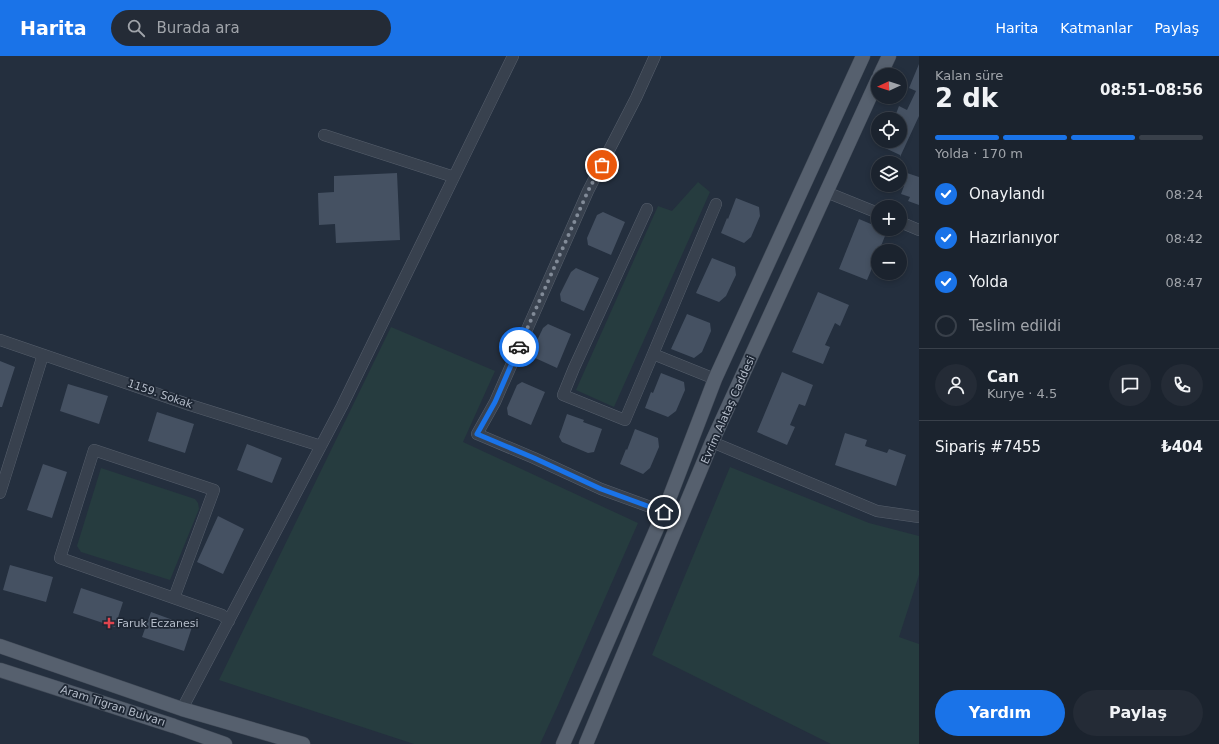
<!DOCTYPE html>
<html lang="tr">
<head>
<meta charset="utf-8">
<style>
  :root { --surface:#1b232e; --page:#242b36; --text:#f1f3f6; --muted:#a0a4aa; --line:#39404a; --accent:#1a73e8 }
  body { margin:0; font-family:"DejaVu Sans",sans-serif; background:var(--page); color:var(--text); height:100vh; display:flex; flex-direction:column; font-size:15px; white-space:nowrap }
  * { box-sizing:border-box; margin:0 }
  p { font-size:13px; color:var(--muted) }
  .icon { flex:none; width:22px; height:22px; fill:none; stroke:currentColor; stroke-width:2; stroke-linecap:round; stroke-linejoin:round }
  .map { position:relative; flex:1; overflow:hidden }
  .side { display:flex; flex-direction:column; background:var(--surface); width:300px }
  .side>* { flex:none }
  .needle { width:26px; rotate:267deg }
  .buttons { position:absolute; left:871px; top:12px; display:grid; gap:8px }
  .buttons a { display:grid; place-items:center; width:36px; height:36px; border-radius:50%; background:var(--surface); box-shadow:0 2px 6px #0003,0 0 0 1px var(--line); font-size:20px }
  .pin { position:absolute; display:grid; place-items:center; width:34px; height:34px; color:#fff; margin:-17px; border:2px solid #fff; border-radius:50%; box-shadow:0 1px 4px #0007 }
  .courier { position:absolute; display:grid; place-items:center; width:40px; height:40px; margin:-20px; border:3px solid #1a73e8; border-radius:50%; background:#fff; color:#222; box-shadow:0 1px 5px #0007 }
  .headline em { font-style:normal; font-weight:800 }
  .headline div { display:flex; flex-direction:column-reverse }
  .headline { display:flex; align-items:center; justify-content:space-between; height:68px; padding:0 16px }
  h1 { font-size:26px; font-weight:800; line-height:30px }
  .bar { display:grid; grid-template-columns:repeat(4,1fr); gap:6px 4px; align-content:center; height:48px; padding:0 16px }
  .bar i { height:5px; border-radius:3px; background:var(--line) }
  .bar .active { background:var(--accent) }
  .bar p { grid-column:span 4 }
  .line { display:flex; align-items:center; gap:10px; padding:0 16px; border-top:1px solid var(--line) }
  .line div { flex:1 }
  .round { display:grid; place-items:center; flex:none; width:42px; height:42px; border-radius:21px; background:var(--page) }
  ol { padding:0 16px; list-style:none }
  li { display:flex; align-items:center; gap:12px; height:44px }
  li p { margin-inline-start:auto }
  li .icon { padding:4px; border-radius:50%; background:var(--accent); color:#fff; stroke-width:4 }
  li:last-child { color:var(--muted) }
  li i { width:22px; height:22px; border:2px solid var(--line); border-radius:50% }
  .action { display:flex; gap:8px; margin-top:auto; padding:8px 16px }
  .action a { flex:1; height:46px; border-radius:24px; background:var(--accent); color:#fff; font-size:16px; font-weight:800; line-height:46px; text-align:center }
  .action a+a { background:var(--page); color:var(--text) }
  header { display:flex; align-items:center; gap:24px; box-sizing:border-box; height:56px; padding:0 20px; background:var(--accent); color:#fff }
  header strong { font-size:19px }
  nav { display:flex; gap:22px; margin-inline-start:auto; font-size:14px }
  .search { width:280px; height:36px; background:var(--page); display:flex; align-items:center; gap:10px; box-sizing:border-box; padding:0 14px; border-radius:22px; color:var(--muted); font-size:15px }
  main { display:flex; flex:1; min-height:0 }
  .map>svg:first-child { display:block }
  .green { fill:#263c3f }
  .building { fill:#455162 }
  .lines { fill:none; stroke-linecap:round; stroke-linejoin:round }
  .minor-casing { stroke:#565f6c; stroke-width:12 }
  .major-casing { stroke:#414a57; stroke-width:15 }
  .minor { stroke:#38414e; stroke-width:11 }
  .major { stroke:#56606e; stroke-width:14 }
  .done { stroke:#828b98; stroke-width:4; stroke-dasharray:0 7.2 }
  .route { stroke:#1a73e8; stroke-width:5 }
  .health-dot { fill:#e0444e; stroke:#1d2633; stroke-width:1.5 }
  .labels { text-anchor:middle; dominant-baseline:central; stroke-width:3.5; stroke-linejoin:round; paint-order:stroke }
  .street-label { font-size:11px; fill:#b4bcc9; stroke:#1d2633 }
  .poi-label { font-size:11px; fill:#b4bcc9; stroke:#1d2633; text-anchor:start }
</style>
</head>
<body>
<header>
<strong>Harita</strong>
<div class="search"><svg class="icon" aria-label="search" viewBox="0 0 24 24"><circle cx="10" cy="10" r="6"/><path d="M15 15l6 6"/></svg>Burada ara</div>
<nav><a>Harita</a><a>Katmanlar</a><a>Paylaş</a></nav>
</header>
<main>
<div class="map">
<svg width="919" height="688" viewBox="0 0 919 688">
  <rect width="100%" height="100%" fill="#242f3e"/>
  <!-- green -->
  <path class="green" d="M698,126L710,136L614,351L576,334L658,150L672,155Z
    M391,271L495,315L463,386L638,467L558,649L540,688H414L219,624Z
    M730,411L869,467L919,480V519L899,581L919,588V688H831L652,599Z
    M101,412L195,443L198,447L199,453L170,524L81,496L77,490Z"/>
  <!-- building -->
  <path class="building" d="M919,8V60L900,101V99L885,92L888,85H900V63H894L899,50L907,54L916,35L909,32Z
    M904,116L919,121V149L908,145L910,141L901,138L904,130L900,129V126Z
    M397,117L400,184L336,187L335,168L319,169L318,137L334,136V120Z
    M736,142L759,151L760,160L751,181L744,187L721,177L727,162L728,163Z
    M603,156L625,166L611,199L588,189L587,182L597,159Z
    M859,163L878,171V173H882L887,175L879,195H878V198L867,224L839,213Z
    M712,202L735,211L736,219L726,240L719,246L696,237Z
    M576,212L599,222L584,255L561,245L560,238L571,216Z
    M818,236L849,249L840,270L835,267L825,289L830,291L823,308L792,296Z
    M687,258L710,267L711,275L702,296L694,302L671,293Z
    M548,268L571,278L557,312L533,301L532,295L543,272Z
    M0,305L15,311L2,351H0Z
    M782,316L813,329L805,350L799,348L790,369L795,371L787,389L757,376Z
    M661,317L684,326L685,334L676,355L668,361L645,352L651,336L653,337Z
    M522,326L545,336L531,369L508,359L507,352L517,329Z
    M68,328L108,340L99,368L60,355Z
    M157,356L194,368L185,397L148,385Z
    M567,358L584,364L583,366L602,373L594,396L588,397L562,386L559,381Z
    M635,373L658,382L659,391L650,412L643,418L620,408L626,393L627,394Z
    M845,377L867,384L865,390L887,397L889,393L906,399L896,430L835,409Z
    M247,388L282,402L272,427L237,414Z
    M43,408L67,416L52,462L27,454Z
    M218,460L244,473L223,518L197,506Z
    M10,509L53,521L46,546L3,534Z
    M81,532L123,546L115,571L73,557Z
    M151,556L192,571L184,595L142,581Z"/>
  <g class="lines">
    <!-- minor casing -->
    <g class="minor-casing">
      <path id="minor" d="M655,0L636,42L588,135L495,346L477,378L534,402L601,433L664,456
        M324,79L454,121
        M826,136L878,157
        M647,153L574,312L563,339L625,364L653,298L716,148
        M900,166L919,174
        M0,284L190,349L321,390
        M653,298L715,323
        M712,386L877,455L919,461
        M0,437L43,299
        M174,542L214,434L94,394L60,502L222,559L229,565
        M182,653L342,350L513,0"/>
    </g>
    <!-- major casing -->
    <g class="major-casing">
      <path id="major" d="M880,19L889,0
        M0,590L182,653L303,688
        M0,614L174,670L225,688
        M563,688L664,456L715,323L863,0
        M586,688L712,386L878,23"/>
    </g>
    <!-- minor -->
    <use href="#minor" class="minor"/>
    <!-- major -->
    <use href="#major" class="major"/>
  </g>
  <g class="lines">
    <!-- done -->
    <path class="done" d="M519,291L588,135L602,109"/>
    <!-- route -->
    <path class="route" d="M519,291L495,346L477,378L534,402L601,433L664,456"/>
  </g>
  <!-- markers -->
  <path class="health-dot" d="M107 561h4v4h4v4h-4v4h-4v-4h-4v-4h4z"/>
  <g class="labels">
    <!-- street labels -->
    <g class="street-label">
      <text transform="translate(160 338) rotate(19)">1159. Sokak</text>
      <text transform="translate(728 354) rotate(-66)">Evrim Alataş Caddesi</text>
      <text transform="translate(113 650) rotate(18)">Aram Tigran Bulvarı</text>
    </g>
    <!-- poi labels -->
    <g class="poi-label">
      <text x="117" y="567">Faruk Eczanesi</text>
    </g>
  </g>
</svg>
<div class="buttons">
<a><svg class="needle" viewBox="-14 -14 28 28"><path d="M0-13l5 13h-10z" fill="#e53935"/><path d="M0 13l5-13h-10z" fill="#a0a4aa"/></svg></a>
<a><svg class="icon" aria-label="locate" viewBox="0 0 24 24"><circle cx="12" cy="12" r="6"/><path d="M12 2v4M12 18v4M2 12h4M18 12h4"/></svg></a>
<a><svg class="icon" aria-label="layers" viewBox="0 0 24 24"><path d="M12 4l9 5-9 5-9-5zM3 14l9 5 9-5"/></svg></a>
<a>+</a>
<a>−</a>
</div>
<div class="pin" style="left:602px;top:109px;background:#ea580c"><svg class="icon" aria-label="bag" viewBox="0 0 24 24"><path d="M5 8h14l-1 12H6zM9 8a3 3 0 0 1 6 0"/></svg></div>
<div class="pin" style="left:664px;top:456px;background:#1f2937"><svg class="icon" aria-label="home" viewBox="0 0 24 24"><path d="M3 11l9-7 9 7M6 9v11h12V9"/></svg></div>
<div class="courier" style="left:519px;top:291px"><svg class="icon" aria-label="car" viewBox="0 0 24 24"><path d="M5 17H2v-5l4-1 3-4h7l3 4 3 1v5h-3M9 17h6M6 11h13"/><circle cx="7" cy="17" r="2"/><circle cx="17" cy="17" r="2"/></svg></div>
</div>
<section class="side">
<div class="headline"><div><h1>2 dk</h1><p>Kalan süre</p></div><em>08:51–08:56</em></div>
<div class="bar"><i class="active"></i><i class="active"></i><i class="active"></i><i></i><p>Yolda · 170 m</p></div>
<ol>
<li><svg class="icon" aria-label="check" viewBox="0 0 24 24"><path d="M5 12l5 5 9-10"/></svg>Onaylandı<p>08:24</p></li>
<li><svg class="icon" aria-label="check" viewBox="0 0 24 24"><path d="M5 12l5 5 9-10"/></svg>Hazırlanıyor<p>08:42</p></li>
<li><svg class="icon" aria-label="check" viewBox="0 0 24 24"><path d="M5 12l5 5 9-10"/></svg>Yolda<p>08:47</p></li>
<li><i></i>Teslim edildi</li>
</ol>
<div class="line" style="height:72px"><a class="round"><svg class="icon" aria-label="person" viewBox="0 0 24 24"><circle cx="12" cy="8" r="4"/><path d="M4 21q1-7 8-7t8 7"/></svg></a><div><b>Can</b><p>Kurye · 4.5</p></div><a class="round"><svg class="icon" aria-label="chat" viewBox="0 0 24 24"><path d="M4 5h16v11H9l-5 4z"/></svg></a><a class="round"><svg class="icon" aria-label="phone" viewBox="0 0 24 24"><path d="M5 4h4l2 5-3 2q2 4 5 5l2-3 5 2v4C11 20 4 13 5 4z"/></svg></a></div>
<div class="line" style="height:52px"><div>Sipariş #7455</div><b>₺404</b></div>
<div class="action"><a>Yardım</a><a>Paylaş</a></div>
</section>
</main>
</body>
</html>
